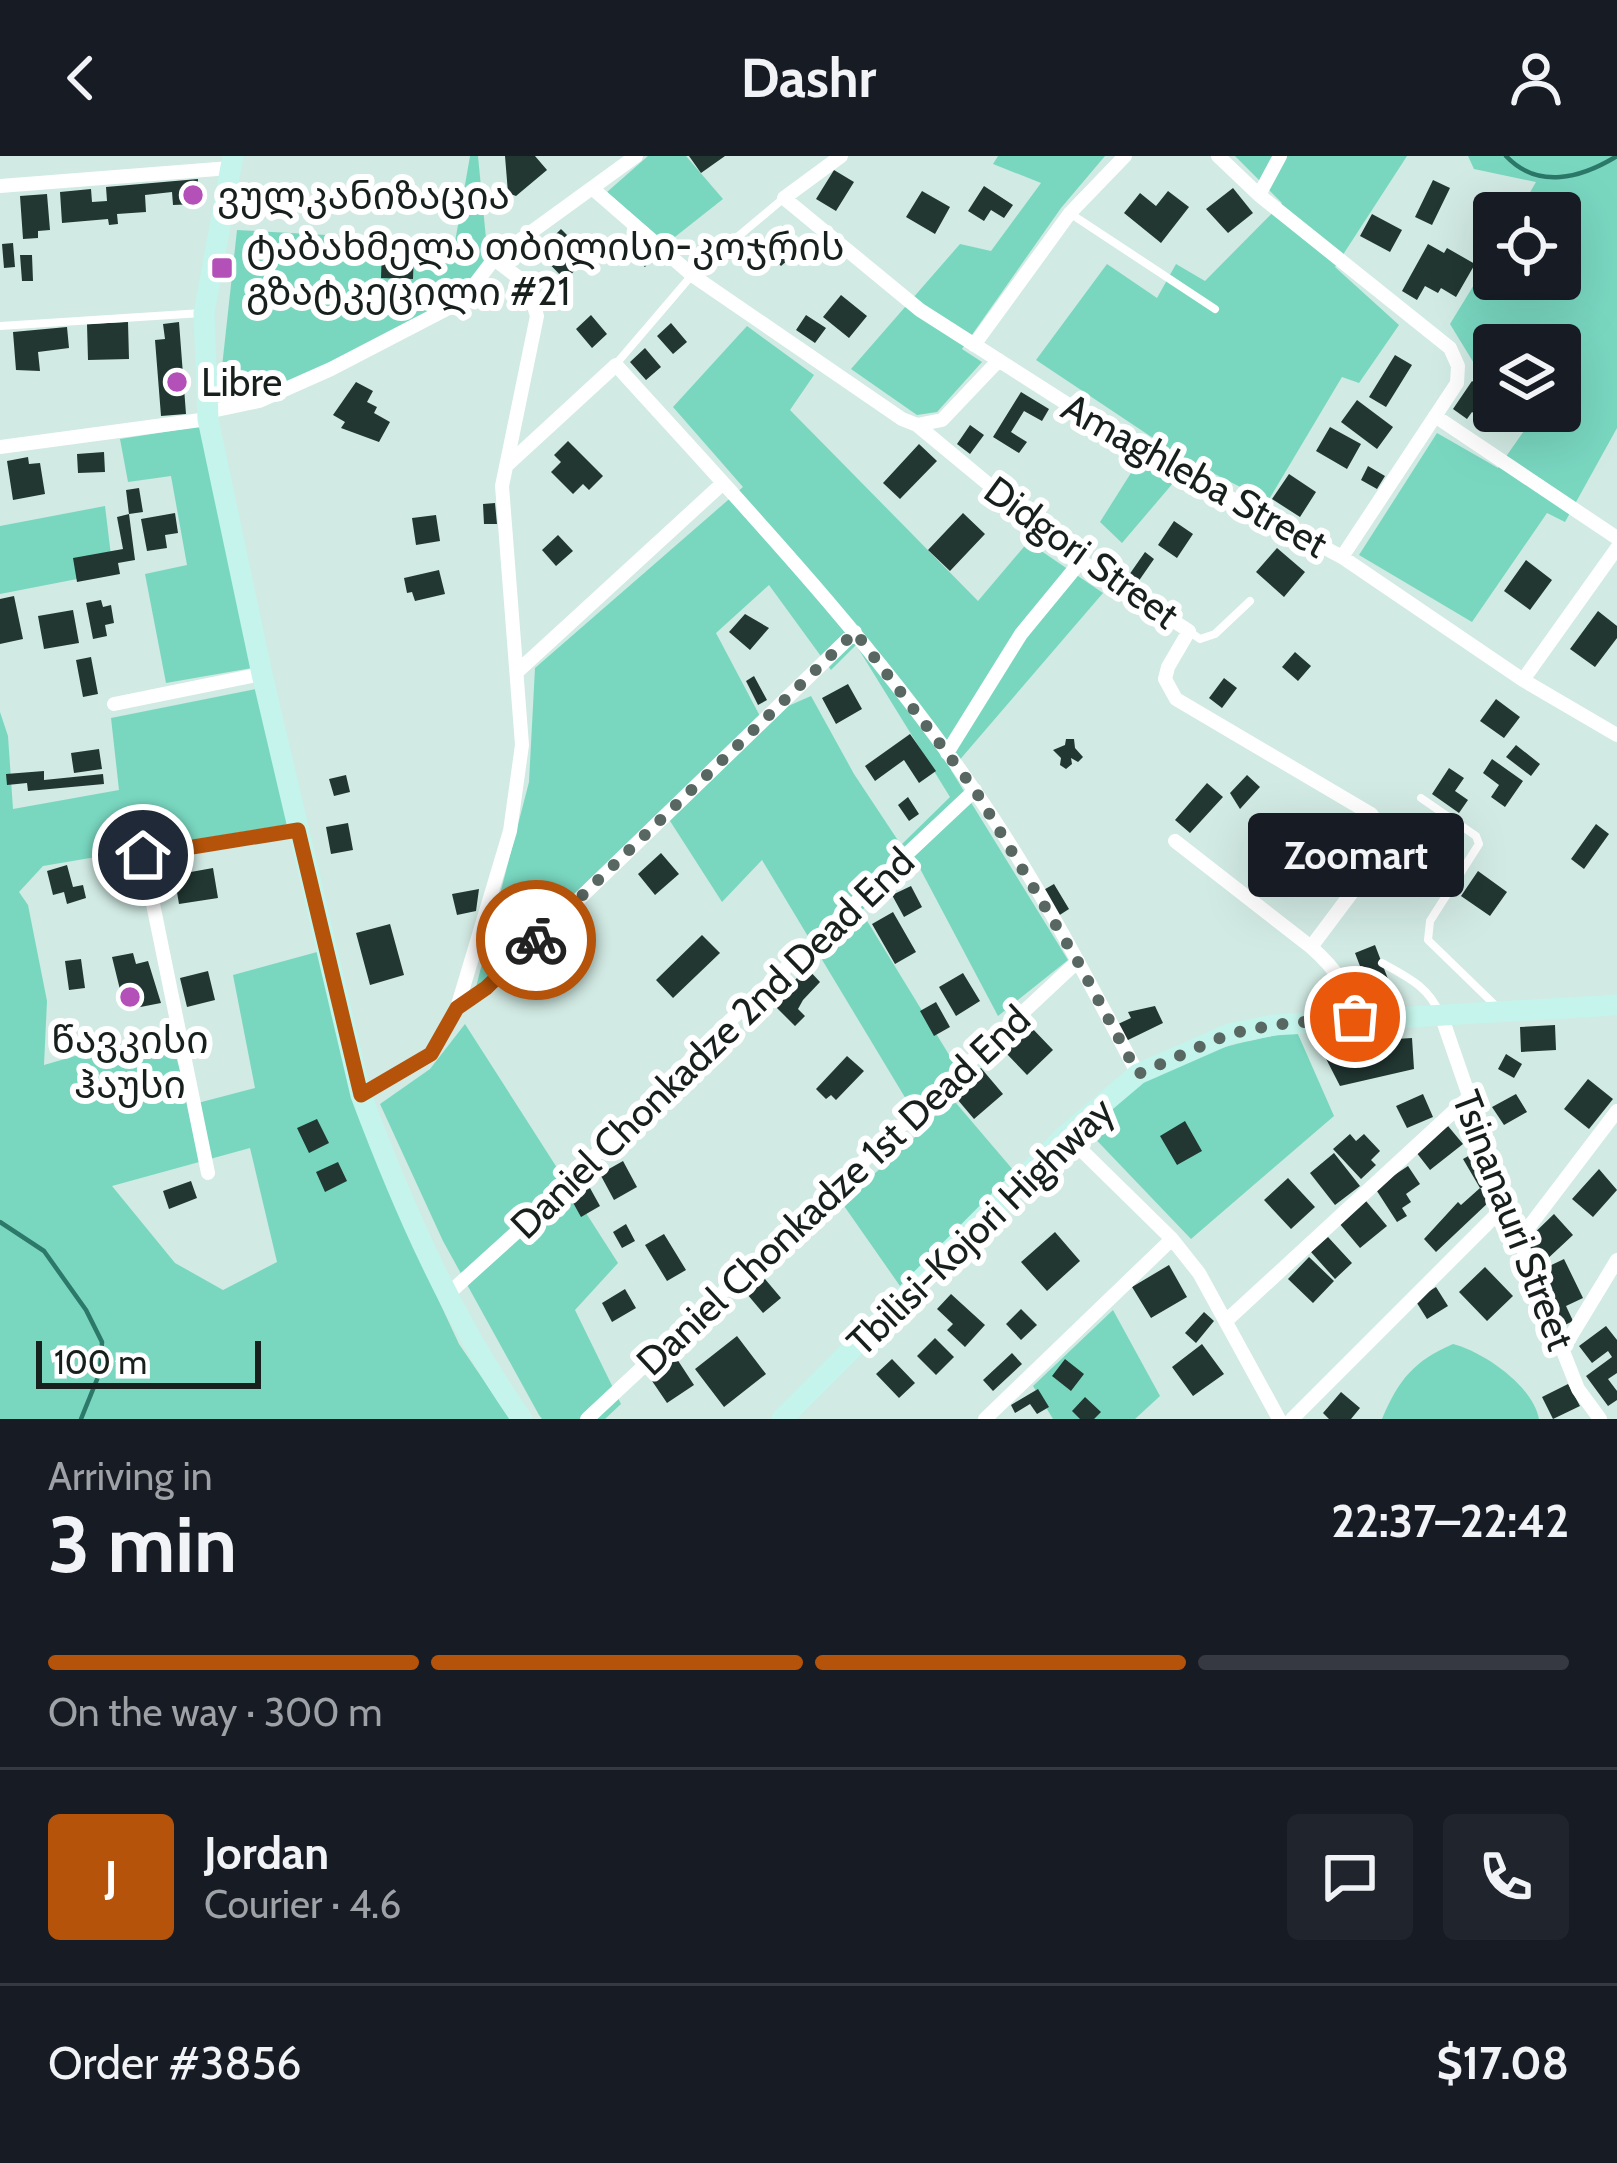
<!DOCTYPE html>
<html lang="en">
<head>
<meta charset="utf-8">
<style>
  :root { --surface:#171b24; --page:#20242c; --text:#f1f3f6; --muted:#9ea1a6; --line:#363941; --accent:#b45309 }
  body { margin:0; font-family:Cabin,"Noto Sans Georgian",sans-serif; background:var(--page); color:var(--text); height:100vh; display:flex; flex-direction:column; font-size:45px; white-space:nowrap }
  * { box-sizing:border-box; margin:0 }
  p { font-size:39px; color:var(--muted) }
  .icon { flex:none; width:66px; height:66px; fill:none; stroke:currentColor; stroke-width:2; stroke-linecap:round; stroke-linejoin:round }
  .map { position:relative; height:1263px; overflow:hidden }
  .details { display:flex; flex-direction:column; background:var(--surface); flex:1 }
  .details>* { flex:none }
  .fabs { position:absolute; left:1473px; top:36px; display:grid; gap:24px }
  .fabs a { display:grid; place-items:center; width:108px; height:108px; border-radius:12px; background:var(--surface); box-shadow:0 12px 48px #0002; font-size:60px }
  .scale { position:absolute; left:36px; bottom:30px; width:225px; box-sizing:border-box; padding-left:12px; border:6px solid #17201d; border-top:0; font-size:33px; line-height:42px; white-space:nowrap; color:#17201d; -webkit-text-stroke:9px #fff; paint-order:stroke }
  .pin { position:absolute; display:grid; place-items:center; width:102px; height:102px; color:#fff; margin:-51px; border:6px solid #fff; border-radius:50%; box-shadow:0 3px 12px #0007 }
  .courier { position:absolute; display:grid; place-items:center; width:120px; height:120px; margin:-60px; border:9px solid #b45309; border-radius:50%; background:#fff; color:#222; box-shadow:0 3px 15px #0007 }
  .bubble { position:absolute; height:84px; border-radius:12px; background:var(--surface); box-shadow:0 12px 48px #0002; font-size:39px; font-weight:800; line-height:84px; text-align:center }
  .overview em { font-style:normal; font-weight:800 }
  .overview div { display:flex; flex-direction:column-reverse }
  .overview { display:flex; align-items:center; justify-content:space-between; height:204px; padding:0 48px }
  h1 { font-size:78px; font-weight:800; line-height:90px }
  .bar { display:grid; grid-template-columns:repeat(4,1fr); gap:18px 12px; align-content:center; height:144px; padding:0 48px }
  .bar i { height:15px; border-radius:9px; background:var(--line) }
  .bar .selected { background:var(--accent) }
  .bar p { grid-column:span 4 }
  .line { display:flex; align-items:center; gap:30px; padding:0 48px; border-top:3px solid var(--line) }
  .line div { flex:1 }
  .round { display:grid; place-items:center; flex:none; width:126px; height:126px; border-radius:12px; background:var(--page) }
  header { display:flex; justify-content:space-between; align-items:center; height:156px; padding:0 48px; background:var(--surface); font-size:54px; font-weight:800 }
  .map>svg:first-child { display:block }
  .green { fill:#79d7c0; fill-rule:evenodd }
  .lines { fill:none; stroke-linecap:round; stroke-linejoin:round }
  .stream { stroke:#2c7969; stroke-width:4.5 }
  .building { fill:#223732 }
  .lane { stroke:#fff; stroke-width:8 }
  .street { stroke:#fff; stroke-width:14 }
  .secondary { stroke:#c4f4eb; stroke-width:21 }
  .done { stroke:#586762; stroke-width:12; stroke-dasharray:0 21.6 }
  .route { stroke:#b45309; stroke-width:15 }
  .poi-dot { fill:#b451b8; stroke:#fff; stroke-width:4.5 }
  .labels { text-anchor:middle; dominant-baseline:central; stroke-width:12; stroke-linejoin:round; paint-order:stroke }
  .poi-label { font-size:39px; fill:#17201d; stroke:#fff; text-anchor:start }
  .street-label { font-size:39px; fill:#17201d; stroke:#fff }
</style>
</head>
<body>
<header><svg class="icon" aria-label="back" viewBox="0 0 24 24"><path d="M15 5l-7 7 7 7"/></svg>Dashr<svg class="icon" aria-label="person" viewBox="0 0 24 24"><circle cx="12" cy="8" r="4"/><path d="M4 21q1-7 8-7t8 7"/></svg></header>
<div class="map">
<svg width="1617" height="1263" viewBox="0 0 1617 1263">
  <rect width="100%" height="100%" fill="#d1eae3"/>
  <!-- green -->
  <path class="green" d="M470,0H478L488,103L457,141L260,242L231,245L222,211L237,74L455,86Z
    M648,0H686L723,43L666,88L607,36Z
    M998,0H1105L1061,52L962,193L982,206L937,256L917,259L851,213L960,88L991,95L1041,27L993,8Z
    M1235,0H1407L1335,111L1399,169L1359,227L1342,221L1268,345L1191,306L1122,387L1100,366L1153,282L1036,204L1107,108L1157,142L1176,108L1205,125L1282,47Z
    M1468,0H1617V272L1565,366L1547,357L1472,466L1359,399L1437,277L1498,312L1538,255H1560V189H1494V219L1475,209L1450,168L1494,96V123H1560V57H1518L1536,26L1474,13Z
    M747,170L814,219L790,254L978,445L1028,386L1103,437L951,614L1068,804L998,860L916,705L861,755L970,933L956,947L1014,1015L900,1130L842,1047L924,973L762,704L722,746L663,654L476,831L529,626L535,512L743,331L673,251ZM769,429L831,514L856,489L950,641L901,689L854,618L811,540L761,562L716,477Z
    M203,270L252,512L166,527L145,418L187,409L171,320L128,326L120,283Z
    M105,350L113,416L0,438V370Z
    M256,533L290,668L43,710L19,736L28,749L47,845L44,909L168,873L190,949L255,932L233,819L317,796L424,1113L459,1188L510,1263H0V556L8,580L13,653L119,634L111,562ZM250,992L277,1106L223,1134L175,1107L112,1030Z
    M465,868L618,1107L575,1154L621,1248L605,1263H542L539,1259L443,1085L380,948L430,913Z
    M1297,876L1334,960L1191,1083L1083,970C1097,958 1111,944 1126,932C1166,903 1248,883 1297,876Z
    M1113,1154L1160,1240L1135,1263H1053L1033,1230Z
    M1453,1188C1484,1196 1533,1230 1539,1263H1382C1399,1223 1414,1205 1453,1188Z"/>
  <g class="lines">
    <!-- stream -->
    <path class="stream" d="M1506,0C1538,34 1581,22 1617,0
      M0,1066L44,1095L86,1154L102,1186L100,1216L81,1263"/>
  </g>
  <!-- building -->
  <path class="building" d="M505,0H535L547,14L516,40L508,37Z
    M689,0H725L701,17Z
    M834,14L854,26L836,55L816,43Z
    M198,23L197,48L173,49L172,36L145,39L146,56L117,58L118,68L109,69L108,63L62,67L60,36L91,33L92,46L107,45L106,31Z
    M1433,24L1450,32L1432,69L1415,61Z
    M347,29L372,30L371,51L346,49Z
    M984,30L1013,49L1004,62L991,54L984,65L968,55Z
    M1233,32L1253,57L1228,77L1206,53Z
    M922,35L950,51L935,78L906,61Z
    M1168,35L1189,51L1161,87L1124,57L1140,37L1156,50Z
    M47,38L50,74L38,75V82L23,83L20,40Z
    M1372,58L1402,74L1390,96L1360,80Z
    M783,69L803,91L781,110L761,89Z
    M561,73L589,101L565,124L538,96Z
    M630,85L652,103L645,111L623,93Z
    M13,87L15,111L4,112L2,88Z
    M1428,88L1444,97L1447,92L1475,108L1456,141L1441,132L1438,137L1425,130L1417,144L1402,135Z
    M382,92L414,93L413,123L381,122Z
    M20,99H32L33,125H22Z
    M841,139L867,160L849,182L823,161Z
    M591,159L607,178L592,192L576,173Z
    M806,159L826,172L815,187L796,174Z
    M128,166L129,203L88,204L87,168Z
    M179,166L186,258L161,260L155,184L165,183L163,168Z
    M671,167L687,186L673,198L657,180Z
    M67,171L69,192L38,196L40,215L16,214L13,176Z
    M645,192L661,211L646,224L630,206Z
    M1395,199L1412,209L1386,251L1369,241Z
    M1472,225L1494,240V252L1485,265L1472,256L1467,263L1453,253Z
    M356,226L373,235L367,246L377,251L374,257L390,266L379,286L341,272L345,266L333,259Z
    M1021,236L1049,253L1042,265L1024,255L1011,276L1027,286L1019,297L993,281Z
    M1357,244L1393,271L1377,293L1341,266Z
    M970,269L984,279L970,298L957,288Z
    M1330,271L1361,288L1347,313L1316,295Z
    M568,285L603,320L589,334L583,328L573,338L551,316L561,306L554,299Z
    M919,288L937,305L900,343L883,327Z
    M104,296L105,316L78,317L77,298Z
    M28,301L29,308L40,307L45,338L13,344L7,305Z
    M1368,310L1385,320L1377,333L1361,324Z
    M1289,318L1316,336L1300,361L1272,343Z
    M139,332L143,356L129,358L126,334Z
    M495,347L497,368H484L483,348Z
    M175,357L178,377L165,379L167,392L147,395L141,363Z
    M963,357L985,378L950,415L928,394Z
    M129,358L135,404L118,407L120,418L77,426L73,402L123,393L117,361Z
    M436,359L440,385L416,389L412,362Z
    M1174,365L1193,378L1177,402L1158,389Z
    M558,379L573,395L556,410L542,394Z
    M1277,392L1305,416L1284,441L1256,416Z
    M1145,396L1154,403L1138,426L1129,419Z
    M1526,404L1552,424L1530,454L1504,435Z
    M439,414L445,438L415,445L412,436L407,437L404,422Z
    M14,440L23,483L0,488V443Z
    M101,444L103,451L111,449L114,467L105,469L107,480L93,483L86,447Z
    M73,454L79,487L44,493L38,460Z
    M1598,455L1617,470V482L1595,511L1570,493Z
    M745,458L769,472L750,494L729,476Z
    M1295,496L1311,510L1298,525L1282,511Z
    M91,501L98,538L83,541L76,504Z
    M754,520L767,544L758,549L746,525Z
    M1224,522L1237,532L1222,552L1209,542Z
    M848,528L862,553L836,568L822,542Z
    M1496,543L1520,561L1504,582L1480,565Z
    M910,578L936,615L919,627L904,604L875,625L865,610Z
    M1066,583H1074L1075,592L1083,601L1078,606L1071,602L1072,608L1066,613L1060,609L1061,602L1053,594L1065,589Z
    M1516,589L1540,608L1531,620L1506,601Z
    M99,593L102,613L74,617L71,597Z
    M1492,603L1523,625L1505,651L1491,641L1499,629L1483,617Z
    M1449,612L1464,622L1455,635L1468,644L1459,657L1432,638Z
    M44,615V624L103,618L104,628L28,635L27,627L7,629L6,618Z
    M346,619L350,636L334,640L329,623Z
    M1247,619L1260,631L1240,653L1230,637Z
    M1207,627L1223,641L1190,677L1175,664Z
    M908,641L919,658L909,665L898,649Z
    M348,667L353,694L331,698L326,671Z
    M1596,668L1609,678L1584,713L1571,703Z
    M1336,669L1360,685L1345,707L1321,691Z
    M661,697L679,718L655,739L638,718Z
    M67,709L73,731L83,729L86,742L67,748L64,736L53,739L47,715Z
    M213,712L218,742L179,748L174,719Z
    M1478,715L1507,736L1490,760L1461,740Z
    M1054,728L1069,753L1055,762L1040,736Z
    M911,730L922,751L904,761L892,739Z
    M479,733L476,755L457,759L452,738Z
    M893,756L916,796L895,808L872,768Z
    M581,765L589,774L571,791L563,783Z
    M390,768L404,819L370,829L356,777Z
    M702,779L720,797L673,842L656,824Z
    M1375,789L1388,823L1368,831L1355,797Z
    M545,790L564,809L536,836L517,816Z
    M133,797L136,808L148,805L161,847L125,854L112,801Z
    M81,803L85,832L69,834L65,805Z
    M807,812L820,826L803,844L798,853L805,860L795,870L772,847Z
    M208,815L215,844L187,851L180,822Z
    M963,817L980,845L956,860L939,831Z
    M936,846L950,871L934,880L920,855Z
    M1155,850L1163,867L1126,885L1118,868L1131,862L1128,856Z
    M1555,869L1556,894L1521,896L1520,871Z
    M1030,870L1053,894L1027,919L1004,895Z
    M1331,882V887L1412,882L1414,913L1340,930L1318,887V883Z
    M1506,898L1522,908L1514,922L1498,913Z
    M847,900L864,915L836,944L831,939L826,943L816,933Z
    M981,912L1003,938L974,963L952,937Z
    M1588,923L1613,943L1589,973L1564,953Z
    M1423,938L1433,961L1407,972L1396,950Z
    M1516,938L1527,956L1504,969L1492,951Z
    M317,963L329,987L309,997L297,972Z
    M1185,965L1202,995L1177,1009L1160,980Z
    M1448,970L1463,988L1430,1014L1416,996Z
    M1350,978L1356,985L1364,978L1380,995L1371,1004L1376,1009L1361,1023L1333,993Z
    M1334,997L1360,1030L1335,1049L1310,1017Z
    M1472,998L1487,1031L1480,1032L1491,1044L1436,1096L1424,1083L1458,1046L1461,1049L1480,1032L1463,1003Z
    M623,1005L637,1031L614,1044L600,1018Z
    M338,1006L347,1025L325,1036L316,1016Z
    M1408,1010L1420,1028L1406,1038L1411,1046L1402,1052L1407,1060L1397,1066L1375,1032Z
    M1599,1013L1617,1034L1593,1061L1572,1043Z
    M1288,1022L1315,1051L1291,1073L1264,1044Z
    M191,1025L197,1042L169,1053L163,1035Z
    M590,1032L600,1050L581,1061L571,1043Z
    M1366,1045L1387,1070L1360,1092L1339,1067Z
    M1554,1058L1573,1079L1544,1106L1525,1086Z
    M626,1068L635,1085L622,1092L613,1076Z
    M1055,1076L1080,1105L1047,1135L1021,1106Z
    M664,1078L686,1114L667,1125L645,1089Z
    M1328,1081L1352,1107L1335,1123L1311,1096Z
    M1309,1101L1334,1125L1313,1147L1288,1123Z
    M1564,1103L1583,1142L1566,1150L1573,1165L1563,1170L1541,1114Z
    M1169,1109L1187,1141L1151,1162L1132,1131Z
    M1485,1111L1513,1140L1487,1165L1459,1136Z
    M765,1123L781,1142L763,1157L747,1138Z
    M1436,1131L1448,1150L1427,1163L1415,1144Z
    M625,1133L636,1152L612,1166L602,1147Z
    M951,1138L985,1169L965,1191L947,1174L953,1168L937,1153Z
    M1021,1153L1037,1169L1021,1184L1006,1168Z
    M1204,1156L1214,1165L1196,1187L1185,1177Z
    M1606,1170L1617,1184V1217L1608,1223L1617,1235V1244L1608,1250L1586,1220L1612,1201L1608,1195L1592,1207L1579,1190Z
    M737,1180L766,1218L724,1251L695,1213Z
    M935,1182L954,1201L936,1219L917,1200Z
    M1202,1188L1224,1218L1193,1240L1172,1211Z
    M1012,1197L1022,1208L993,1235L983,1224Z
    M677,1203L694,1229L667,1247L650,1222Z
    M892,1203L915,1227L899,1242L876,1218Z
    M1065,1203L1084,1218L1071,1235L1052,1220Z
    M1568,1228L1580,1250L1553,1263L1542,1241Z
    M1038,1233L1049,1251L1037,1258L1030,1248L1015,1257L1011,1249Z
    M1341,1236L1360,1252L1351,1263H1329L1323,1257Z
    M1085,1241L1101,1256L1094,1263H1080L1072,1255Z"/>
  <g class="lines">
    <!-- lane -->
    <path class="lane" d="M1071,58L1215,153
      M0,170L202,157
      M616,208L692,119L784,42
      M1190,476L1200,483L1215,478L1250,445
      M1421,642L1476,680L1479,688L1430,765L1428,784L1497,851
      M1382,807C1407,821 1428,830 1440,858
      M1341,821L1361,814"/>
    <!-- street -->
    <path class="street" d="M841,0L784,42L920,154L1136,292L1342,401L1523,524L1617,579
      M1218,0L1259,39L1450,192L1458,210L1457,227L1342,401
      M0,30L230,12
      M592,32L692,119L902,263L917,269L1081,405L1189,475L1168,511L1165,523L1176,543L1371,658L1383,676V695L1311,791C1336,813 1346,829 1355,861
      M1259,39L1280,0
      M974,189L1070,57L1125,0
      M207,256L259,245L331,213L462,145L494,103L636,0
      M1435,260L1617,382
      M917,269L942,264L999,204
      M0,291L208,263
      M506,310L616,209C740,346 869,481 974,634C1036,723 1087,822 1138,918
      M518,515L723,327
      M1523,524L1617,392
      M114,548L262,518
      M947,597L1021,478L1081,405
      M1175,685L1311,791
      M457,852L510,675L522,589L502,330L537,160L527,128L494,103
      M1441,859L1519,1084L1578,1233L1600,1263
      M361,939L431,899L457,852L486,833L855,476
      M1066,979L1172,1083L1199,1117L1279,1263
      M208,1017L143,699L298,674
      M1519,1084L1617,955
      M447,1139L542,1053L722,872L975,634
      M1227,1164L1467,943
      M1563,1193L1617,1104
      M587,1263L1078,805
      M985,1263L1172,1083
      M1292,1263L1506,1049"/>
    <!-- secondary -->
    <path class="secondary" d="M233,0L204,157L208,263L262,518L361,939C403,1051 453,1165 522,1263
      M782,1263L1066,979L1138,918L1229,878L1273,869L1617,849"/>
  </g>
  <g class="lines">
    <!-- done -->
    <path class="done" d="M536,784L855,476L975,634L1078,806L1138,918L1229,878L1273,869L1355,861"/>
    <!-- route -->
    <path class="route" d="M143,699L298,674L361,939L431,898L457,852L486,832L536,784"/>
  </g>
  <!-- markers -->
  <g class="poi-dot">
    <circle cx="193" cy="39" r="12"/>
    <rect x="210" y="100" width="24" height="24" rx="6"/>
    <circle cx="177" cy="226" r="12"/>
    <circle cx="130" cy="841" r="12"/>
  </g>
  <g class="labels">
    <!-- poi labels -->
    <g class="poi-label">
      <text x="217" y="39">ვულკანიზაცია</text>
      <text x="246" y="90">ტაბახმელა თბილისი-კოჯრის<tspan x="246" dy="45">გზატკეცილი #21</tspan></text>
      <text x="201" y="226">Libre</text>
      <text x="130" y="883" text-anchor="middle">წავკისი<tspan x="130" dy="45">ჰაუსი</tspan></text>
    </g>
    <!-- street labels -->
    <g class="street-label">
      <text transform="translate(1195 319) rotate(29)">Amaghleba Street</text>
      <text transform="translate(1082 396) rotate(36)">Didgori Street</text>
      <text transform="translate(712 887) rotate(-44)">Daniel Chonkadze 2nd Dead End</text>
      <text transform="translate(833 1034) rotate(-43)">Daniel Chonkadze 1st Dead End</text>
      <text transform="translate(1514 1064) rotate(69)">Tsinanauri Street</text>
      <text transform="translate(980 1070) rotate(-44)">Tbilisi-Kojori Highway</text>
    </g>
  </g>
</svg>
<div class="fabs">
<a><svg class="icon" aria-label="locate" viewBox="0 0 24 24"><circle cx="12" cy="12" r="6"/><path d="M12 2v4M12 18v4M2 12h4M18 12h4"/></svg></a>
<a><svg class="icon" aria-label="layers" viewBox="0 0 24 24"><path d="M12 4l9 5-9 5-9-5zM3 14l9 5 9-5"/></svg></a>
</div>
<div class="scale">100 m</div>
<div class="pin" style="left:1355px;top:861px;background:#ea580c"><svg class="icon" aria-label="bag" viewBox="0 0 24 24"><path d="M5 8h14l-1 12H6zM9 8a3 3 0 0 1 6 0"/></svg></div>
<div class="pin" style="left:143px;top:699px;background:#1f2937"><svg class="icon" aria-label="home" viewBox="0 0 24 24"><path d="M3 11l9-7 9 7M6 9v11h12V9"/></svg></div>
<div class="courier" style="left:536px;top:784px"><svg class="icon" aria-label="bike" viewBox="0 0 24 24"><circle cx="6" cy="16" r="4"/><circle cx="18" cy="16" r="4"/><path d="M6 16l4-8h5l3 8M10 8l3 8H6M13 5h3"/></svg></div>
<div class="bubble" style="left:1248px;top:657px;width:216px">Zoomart</div>
</div>
<section class="details">
<div class="overview"><div><h1>3 min</h1><p>Arriving in</p></div><em>22:37–22:42</em></div>
<div class="bar"><i class="selected"></i><i class="selected"></i><i class="selected"></i><i></i><p>On the way · 300 m</p></div>
<div class="line" style="height:216px"><b class="round" style="background:var(--accent);color:#fff">J</b><div><b>Jordan</b><p>Courier · 4.6</p></div><a class="round"><svg class="icon" aria-label="chat" viewBox="0 0 24 24"><path d="M4 5h16v11H9l-5 4z"/></svg></a><a class="round"><svg class="icon" aria-label="phone" viewBox="0 0 24 24"><path d="M5 4h4l2 5-3 2q2 4 5 5l2-3 5 2v4C11 20 4 13 5 4z"/></svg></a></div>
<div class="line" style="height:156px"><div>Order #3856</div><b>$17.08</b></div>
</section>
</body>
</html>
